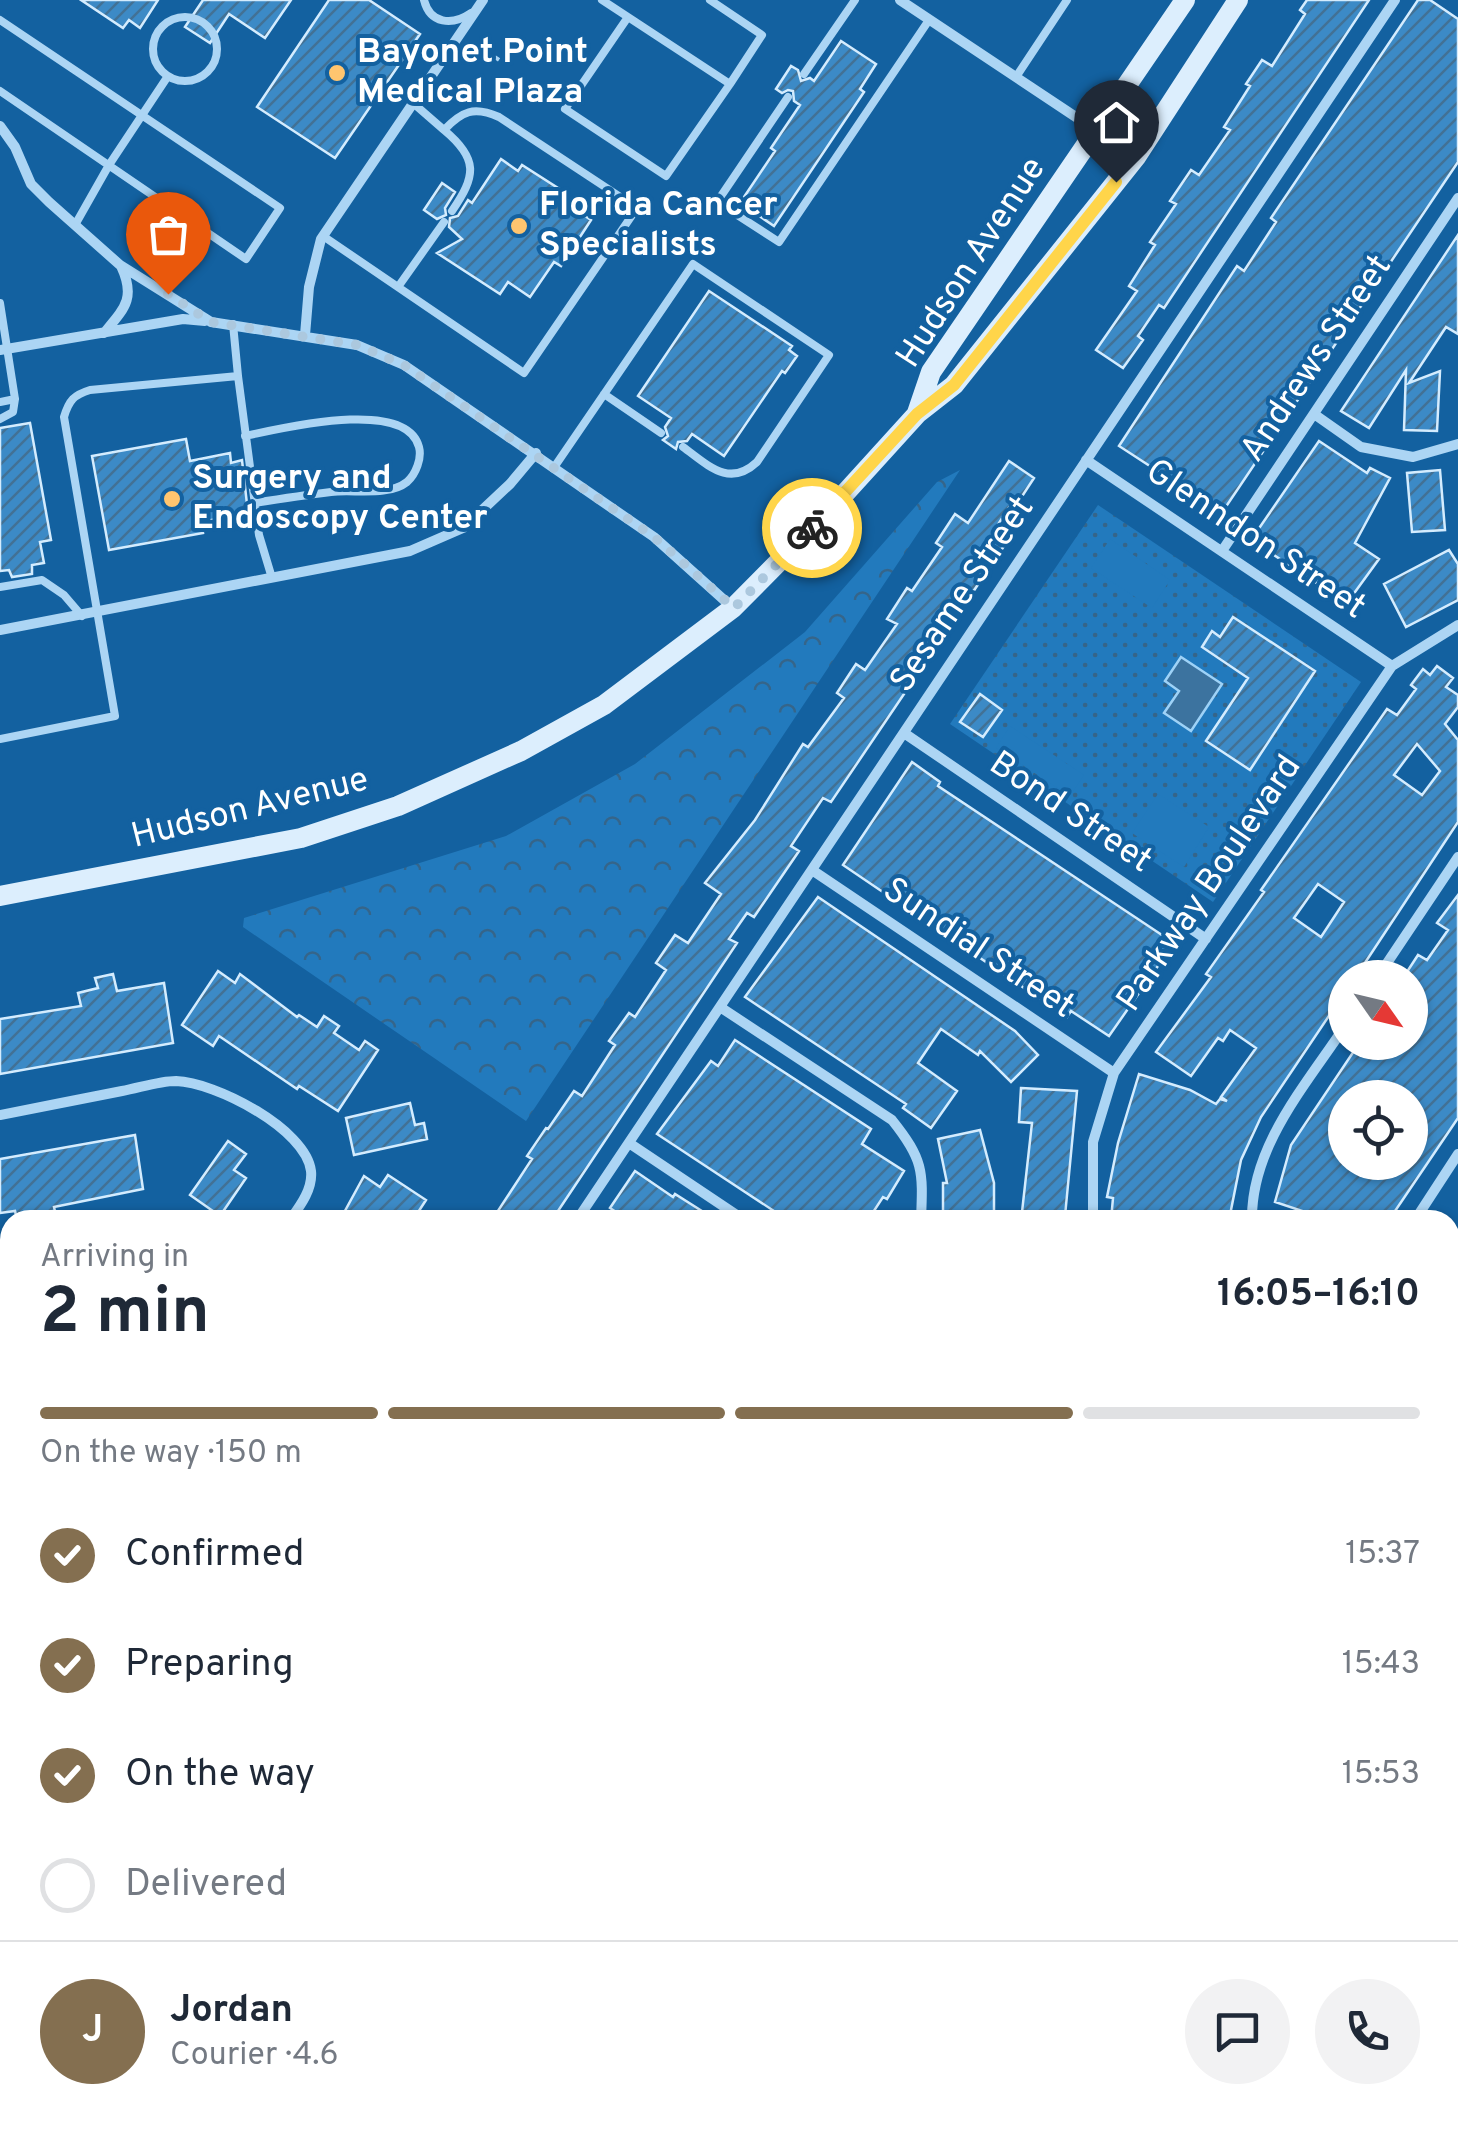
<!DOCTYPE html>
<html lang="en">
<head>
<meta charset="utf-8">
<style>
  :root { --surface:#fff; --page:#f2f2f3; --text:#1f2937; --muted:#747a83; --line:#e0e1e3; --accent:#846f50 }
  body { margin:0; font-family:Overpass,sans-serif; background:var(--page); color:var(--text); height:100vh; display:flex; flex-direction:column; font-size:38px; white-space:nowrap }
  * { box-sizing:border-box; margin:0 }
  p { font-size:32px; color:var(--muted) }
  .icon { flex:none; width:55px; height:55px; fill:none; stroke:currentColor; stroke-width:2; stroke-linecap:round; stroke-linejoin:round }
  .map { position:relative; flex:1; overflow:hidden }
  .side { position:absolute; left:0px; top:1210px; width:1460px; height:932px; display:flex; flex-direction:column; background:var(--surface); border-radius:30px 30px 0 0; box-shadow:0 2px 8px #0004 }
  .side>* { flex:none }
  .needle { width:65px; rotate:124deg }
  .controls { position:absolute; left:1328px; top:960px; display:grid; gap:20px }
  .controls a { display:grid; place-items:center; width:100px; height:100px; border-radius:50%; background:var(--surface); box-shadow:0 2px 8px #0004; font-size:50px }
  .pin { position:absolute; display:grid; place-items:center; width:85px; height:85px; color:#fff; margin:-102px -42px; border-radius:50% 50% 50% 0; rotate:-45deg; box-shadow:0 0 10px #0007 }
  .pin .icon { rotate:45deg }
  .courier { position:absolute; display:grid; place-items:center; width:100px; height:100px; margin:-50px; border:8px solid #ffd54a; border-radius:50%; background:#fff; color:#222; box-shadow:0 2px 12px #0007 }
  .head em { font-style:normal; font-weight:700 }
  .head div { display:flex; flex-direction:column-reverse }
  .head { display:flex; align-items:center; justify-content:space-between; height:170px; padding:0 40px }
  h1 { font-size:65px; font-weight:700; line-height:75px }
  .bar { display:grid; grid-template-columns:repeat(4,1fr); gap:15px 10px; align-content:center; height:120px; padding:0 40px }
  .bar i { height:12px; border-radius:8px; background:var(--line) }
  .bar .selected { background:var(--accent) }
  .bar p { grid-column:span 4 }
  .line { display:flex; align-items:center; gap:25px; padding:0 40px; border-top:2px solid var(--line) }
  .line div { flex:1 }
  .round { display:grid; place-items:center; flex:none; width:105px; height:105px; border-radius:52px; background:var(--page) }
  ol { padding:0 40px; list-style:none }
  li { display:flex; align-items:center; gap:30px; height:110px }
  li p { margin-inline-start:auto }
  li .icon { padding:10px; border-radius:50%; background:var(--accent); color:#fff; stroke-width:4 }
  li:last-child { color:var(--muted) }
  li i { width:55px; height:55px; border:5px solid var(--line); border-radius:50% }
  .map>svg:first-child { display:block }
  .grass { fill:url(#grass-tufts) }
  .forest { fill:url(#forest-crowns) }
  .park { fill:url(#park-dots) }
  .pitch { fill:#227abd }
  .water { fill:#3c739f; stroke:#9ed2f7; stroke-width:2.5 }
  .building { fill:url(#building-hatch); stroke:#d4ecfe; stroke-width:2.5; fill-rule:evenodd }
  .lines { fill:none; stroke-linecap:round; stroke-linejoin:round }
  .path { stroke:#acd5f4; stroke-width:4; stroke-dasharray:5 8; stroke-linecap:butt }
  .lane { stroke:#acd5f4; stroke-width:8 }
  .street { stroke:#acd5f4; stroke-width:10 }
  .secondary { stroke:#dceefd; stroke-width:20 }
  .done { stroke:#acc8de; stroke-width:10; stroke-dasharray:0 18 }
  .route { stroke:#ffd54a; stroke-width:12 }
  .poi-dot { fill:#ffc56f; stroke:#1361a0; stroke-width:4 }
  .labels { text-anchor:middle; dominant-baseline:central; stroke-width:8; stroke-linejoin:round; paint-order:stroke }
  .poi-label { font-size:35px; font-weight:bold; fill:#fff; stroke:#1361a0; text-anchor:start }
  .street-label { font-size:35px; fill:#fff; stroke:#1361a0 }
</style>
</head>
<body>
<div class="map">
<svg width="1458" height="2142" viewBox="0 0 1458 2142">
  <defs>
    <pattern id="grass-tufts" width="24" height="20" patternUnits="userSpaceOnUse" patternTransform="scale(2.5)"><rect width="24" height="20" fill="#227abd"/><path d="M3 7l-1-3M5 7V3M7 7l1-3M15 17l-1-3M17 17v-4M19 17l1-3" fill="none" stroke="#35658a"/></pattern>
    <pattern id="forest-crowns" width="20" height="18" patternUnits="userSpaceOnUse" patternTransform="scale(2.5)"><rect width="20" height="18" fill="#227abd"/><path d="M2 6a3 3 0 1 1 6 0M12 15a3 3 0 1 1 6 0" fill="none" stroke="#35658a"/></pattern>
    <pattern id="park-dots" width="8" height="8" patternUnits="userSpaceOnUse" patternTransform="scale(2.5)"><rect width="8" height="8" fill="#227abd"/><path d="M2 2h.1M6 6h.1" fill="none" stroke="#35658a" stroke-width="1.8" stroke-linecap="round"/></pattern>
    <pattern id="building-hatch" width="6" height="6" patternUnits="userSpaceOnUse" patternTransform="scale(2.5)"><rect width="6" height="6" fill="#3c8ac6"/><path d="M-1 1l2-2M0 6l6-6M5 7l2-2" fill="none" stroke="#427195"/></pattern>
  </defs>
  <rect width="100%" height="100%" fill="#1361a0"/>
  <!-- grass -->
  <path class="grass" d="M1458,1941V2142H1326L1333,2133L1450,2132V1953Z"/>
  <!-- forest -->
  <path class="forest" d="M960,470L526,1121L243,927L244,918L506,836L635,764L805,632L937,482Z
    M0,1274L10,1275V2132H785L799,2142H0Z"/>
  <!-- park -->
  <path class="park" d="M1098,505L1361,682L1213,902L950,724Z"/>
  <!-- pitch -->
  <path class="pitch" d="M1110,539L1170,580L1152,608L1091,568Z
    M1010,726L1084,775L1070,796L996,748Z
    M1158,794L1209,827L1184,867L1132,833Z"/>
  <!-- water -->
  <path class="water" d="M1181,657L1222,684L1191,731L1164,713L1179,691L1165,681Z"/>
  <!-- building -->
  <path class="building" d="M81,0H158L140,28L129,20L123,28Z
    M203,0H291L265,38L229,14L210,43L185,27Z
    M329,0H369L420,34L335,158L257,107Z
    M1307,0H1369L1164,308L1159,305L1138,336L1143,340L1123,368L1096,350L1137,291L1129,286L1155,245L1150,242L1176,204L1170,201L1191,170L1199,175L1230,130L1224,127L1250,86L1246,84L1262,60L1272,66L1305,14L1300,10Z
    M1418,0H1430L1458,19V162L1219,517L1201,506L1198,511L1176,497L1182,487L1119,446L1237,266L1244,271L1276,222L1271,218Z
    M841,41L876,64L860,89L864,92L774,226L740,203L775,151L771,148L800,105L794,101L793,91L788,90L782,93L776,89L791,66L798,70L801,81L810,78L814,81Z
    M501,159L518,171L522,165L561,190L557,197L591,220L561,266L554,262L530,297L508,282L500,294L437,253L462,239L449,227L450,218L458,216L468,200L472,203Z
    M442,183L455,192L445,208L446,215L437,219L424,210Z
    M1458,235V334L1446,327L1409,383L1440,371L1437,431L1404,430L1406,370L1369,428L1341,411Z
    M709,291L792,346L789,350L797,356L785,373L782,371L724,456L692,434L687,441L678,442L676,449L663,440L668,436L665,427L671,418L638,396Z
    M30,423L51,540L40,542L44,563L32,565V574L12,577L9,570L0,571V428Z
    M186,439L190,461L230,453L231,463L242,460L248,513L201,522L203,533L109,550L92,456Z
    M1319,441L1367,473L1370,468L1390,478L1355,543L1379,559L1347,603L1251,540Z
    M1009,461L1034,478L1017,504L1013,501L990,537L1004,546L831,802L823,798L791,846L799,851L754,917L747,913L729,939L737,943L552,1220H492L532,1159L527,1156L546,1128L548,1129L574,1091L582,1096L615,1045L609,1041L629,1013L635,1017L666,970L656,963L675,935L688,943L721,894L705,883L755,820L803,744L808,747L844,698L837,693L856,664L865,670L897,624L887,619L907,588L912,591L942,547L936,543L955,514L968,523Z
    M1440,470L1445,530L1412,532L1407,473Z
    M1449,550L1458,564V600L1406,627L1384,584Z
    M1233,617L1315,671L1250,770L1206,741L1248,678L1202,647L1212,631L1220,637Z
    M1437,666L1453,678L1446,687L1458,695V707L1445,724L1458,740V822L1355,978H1345V992L1261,1117L1241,1160L1229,1220H1111L1113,1198L1107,1197L1118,1143L1139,1074L1190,1090L1216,1104L1220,1099L1227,1101L1221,1097L1256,1048L1230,1030L1223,1041L1218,1038L1191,1076L1156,1052L1211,977L1206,974L1264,892L1261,890L1387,709L1397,715L1416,689L1411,685L1423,669L1430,675ZM1417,744L1440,771L1422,795L1394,775ZM1318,884L1344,902L1321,937L1294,918Z
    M980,694L1002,710L983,737L960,722Z
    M912,762L940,782L938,786L1174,943L1109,1036L1071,1011L1067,1017L843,865Z
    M1458,895V1118L1389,1220H1329L1275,1202L1291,1145L1360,1042H1410V978H1403L1418,955L1427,960L1448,930L1437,923ZM1345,1098H1410V1162H1345Z
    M818,897L1015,1031L1038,1055L1011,1082L980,1051L978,1055L941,1029L918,1063L957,1091L931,1128L903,1108L906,1104L745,997Z
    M218,971L235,983L240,974L297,1017L299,1015L317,1027L324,1016L339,1026L334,1033L359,1050L365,1041L378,1050L338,1111L299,1086L297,1089L219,1036L213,1046L182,1025Z
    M113,974L117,991L164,983L173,1043L0,1074V1019L81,1006L78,993L98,988L95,978Z
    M735,1040L871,1129L862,1144L904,1171L887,1199L883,1197L868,1220H772L777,1213L657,1134L711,1061L718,1066Z
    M1021,1088L1077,1091L1065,1216L1022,1212L1032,1123L1019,1122Z
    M410,1103L415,1125L424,1123L427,1139L354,1155L346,1118Z
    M980,1130L994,1183V1217L943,1218V1183H947L938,1139Z
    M135,1135L143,1189L54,1207L57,1220H17L15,1211L0,1213V1159Z
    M228,1141L246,1154L234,1170L246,1178L220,1216L190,1195Z
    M635,1171L673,1197L675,1194L716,1220H628L610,1208Z
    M388,1175L426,1200L413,1220H340L364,1176L380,1187Z"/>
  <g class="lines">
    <!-- path -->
    <path class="path" d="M473,43L504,63L505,60"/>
    <!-- lane -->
    <path class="lane" d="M424,0C430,24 452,26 471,13
      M602,0L730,84L666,176L565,109L628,17
      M710,0L762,35L730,84
      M153 49a32 32 0 1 1 64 0a32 32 0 1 1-64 0Z
      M0,20L280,208L246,259L0,91
      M804,74L855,0
      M1016,77L1067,0
      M788,97L717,202L779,242L929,20
      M444,130C479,159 476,176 452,211
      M75,225L109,165L168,76
      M323,236L524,373L637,208L499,117C474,106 462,111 444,130L413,103
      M398,287L444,222
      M0,303L15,399L0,402
      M238,376L259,535L272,578
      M604,394L661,433
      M0,419L13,412L15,399
      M245,436C280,429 406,397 419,447C422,458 416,474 407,482C388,497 353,489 331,492C305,495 279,499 254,503
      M555,466L693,264L829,355L757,462C729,488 708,465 683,447
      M0,587L42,580L64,595L82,616
      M0,739L115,716L64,417C69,400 74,395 90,390L238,376L233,324"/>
    <!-- street -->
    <path class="street" d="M900,0L1136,157
      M0,126L15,147L31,184L49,202L120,265L211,322L357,345L404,365L654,537L733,608
      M104,333C125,308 136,298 121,266
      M305,335L309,287L321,239L483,0
      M0,350L183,319L205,321
      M1314,414L1361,447L1413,457L1458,444
      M1086,460L1392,666
      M1222,551L1458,198
      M0,630L410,551L463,528L510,484L536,453
      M904,733L1206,939
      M812,870L1114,1073
      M1377,978L1458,857
      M720,1007L892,1120C924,1160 923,1171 921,1220
      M0,1115C41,1107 81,1099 122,1091C139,1088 159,1081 176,1081C215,1082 306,1129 311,1171C313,1189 300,1206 290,1220
      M629,1143L744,1220
      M577,1220L1395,0
      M1093,1220V1142L1114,1073L1392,666L1458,625
      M1252,1220C1251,1146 1306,1085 1345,1026
      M1415,1220L1458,1154
      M1450,1270L1458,1272
      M1450,1430L1458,1426
      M1450,1613L1458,1612
      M929,2132L943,2142
      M992,2142L999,2132
      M1184,2142L1191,2132"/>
    <!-- secondary -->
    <path class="secondary" d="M917,413L931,372L1185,0
      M0,896L301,838L398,806L521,751L604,705L733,608L828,512L917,414L954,385L1136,157L1238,0"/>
  </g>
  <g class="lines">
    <!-- done -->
    <path class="done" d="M168,294L211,322L357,345L404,365L654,537L734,608L812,528"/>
    <!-- route -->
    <path class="route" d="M812,528L917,414L954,385L1116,182"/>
  </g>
  <!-- markers -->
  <g class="poi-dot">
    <circle cx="337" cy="73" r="10"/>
    <circle cx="519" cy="226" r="10"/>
    <circle cx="172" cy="499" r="10"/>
  </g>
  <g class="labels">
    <!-- poi labels -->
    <g class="poi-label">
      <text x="357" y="53">Bayonet Point<tspan x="357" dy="40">Medical Plaza</tspan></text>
      <text x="539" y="206">Florida Cancer<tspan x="539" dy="40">Specialists</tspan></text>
      <text x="192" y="479">Surgery and<tspan x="192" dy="40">Endoscopy Center</tspan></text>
    </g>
    <!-- street labels -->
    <g class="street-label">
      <text transform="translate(972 263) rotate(-57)">Hudson Avenue</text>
      <text transform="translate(1317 359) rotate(-56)">Andrews Street</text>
      <text transform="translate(1255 540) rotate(34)">Glenndon Street</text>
      <text transform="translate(963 595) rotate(-56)">Sesame Street</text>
      <text transform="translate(250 809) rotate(-14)">Hudson Avenue</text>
      <text transform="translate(1070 813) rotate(34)">Bond Street</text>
      <text transform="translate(1210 884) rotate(-56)">Parkway Boulevard</text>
      <text transform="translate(978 949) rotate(34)">Sundial Street</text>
    </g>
  </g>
</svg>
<div class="controls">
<a><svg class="needle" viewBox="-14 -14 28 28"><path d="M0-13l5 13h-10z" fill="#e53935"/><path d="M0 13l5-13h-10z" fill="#747a83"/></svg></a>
<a><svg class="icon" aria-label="locate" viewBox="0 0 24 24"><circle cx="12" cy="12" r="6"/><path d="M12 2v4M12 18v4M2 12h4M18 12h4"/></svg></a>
</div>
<div class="pin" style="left:168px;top:294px;background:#ea580c"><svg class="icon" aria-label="bag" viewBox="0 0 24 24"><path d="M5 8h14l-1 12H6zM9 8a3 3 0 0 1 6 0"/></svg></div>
<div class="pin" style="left:1116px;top:182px;background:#1f2937"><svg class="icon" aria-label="home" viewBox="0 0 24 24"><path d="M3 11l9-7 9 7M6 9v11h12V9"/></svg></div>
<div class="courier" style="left:812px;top:528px"><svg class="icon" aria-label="bike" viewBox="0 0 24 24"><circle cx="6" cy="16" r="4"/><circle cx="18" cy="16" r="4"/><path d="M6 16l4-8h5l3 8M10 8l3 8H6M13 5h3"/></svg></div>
<section class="side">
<div class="head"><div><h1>2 min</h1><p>Arriving in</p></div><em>16:05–16:10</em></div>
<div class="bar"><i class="selected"></i><i class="selected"></i><i class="selected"></i><i></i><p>On the way · 150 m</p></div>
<ol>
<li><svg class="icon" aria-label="check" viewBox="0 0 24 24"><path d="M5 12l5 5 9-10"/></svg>Confirmed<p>15:37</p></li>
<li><svg class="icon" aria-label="check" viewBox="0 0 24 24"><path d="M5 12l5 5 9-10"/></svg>Preparing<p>15:43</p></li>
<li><svg class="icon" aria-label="check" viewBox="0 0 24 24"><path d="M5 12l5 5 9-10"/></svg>On the way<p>15:53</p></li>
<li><i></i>Delivered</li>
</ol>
<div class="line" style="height:180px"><b class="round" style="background:var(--accent);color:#fff">J</b><div><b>Jordan</b><p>Courier · 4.6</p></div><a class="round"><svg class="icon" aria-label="chat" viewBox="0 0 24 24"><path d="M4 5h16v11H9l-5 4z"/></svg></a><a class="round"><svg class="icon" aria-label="phone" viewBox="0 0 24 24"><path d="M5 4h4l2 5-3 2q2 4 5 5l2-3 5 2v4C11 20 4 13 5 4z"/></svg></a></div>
</section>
</div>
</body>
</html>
